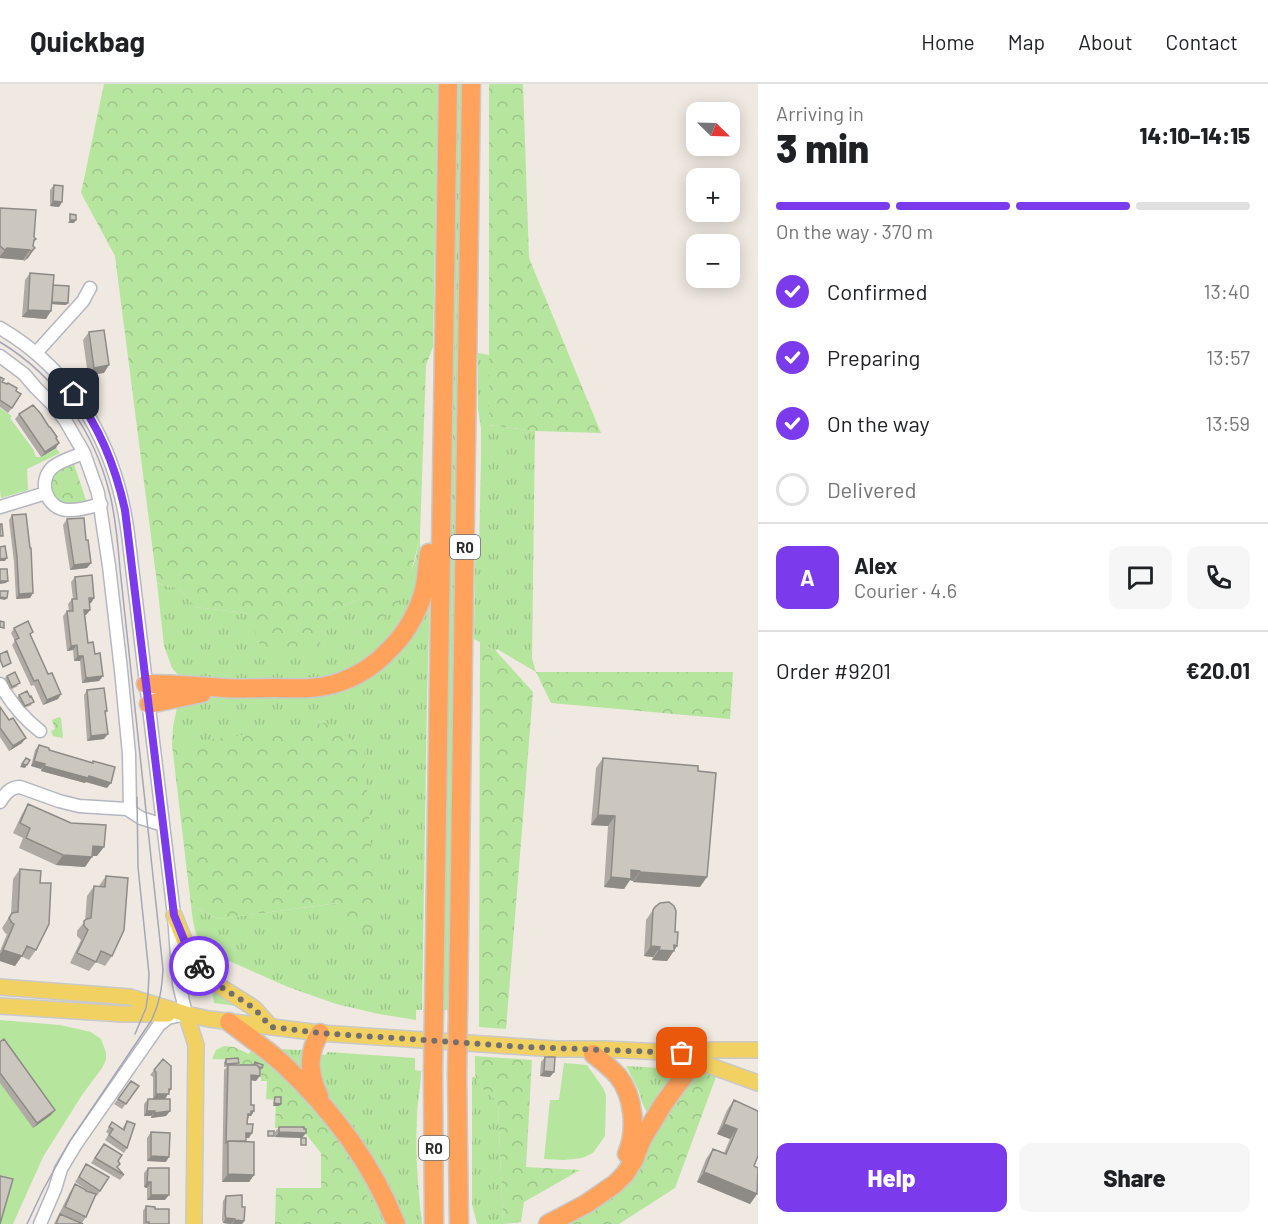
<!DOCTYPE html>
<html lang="en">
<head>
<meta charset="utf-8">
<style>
  :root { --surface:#fff; --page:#f6f6f6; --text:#202124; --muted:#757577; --line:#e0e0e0; --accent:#7c3aed }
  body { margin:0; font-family:Barlow,sans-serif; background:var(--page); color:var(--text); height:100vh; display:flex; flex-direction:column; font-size:22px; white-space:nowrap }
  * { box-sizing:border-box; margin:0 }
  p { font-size:20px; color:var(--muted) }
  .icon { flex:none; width:33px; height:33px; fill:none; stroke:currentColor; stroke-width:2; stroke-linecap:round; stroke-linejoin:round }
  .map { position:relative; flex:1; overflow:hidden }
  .drawer { display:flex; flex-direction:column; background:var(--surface); width:510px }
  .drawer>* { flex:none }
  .needle { width:39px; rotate:113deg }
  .buttons { position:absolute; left:686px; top:18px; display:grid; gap:12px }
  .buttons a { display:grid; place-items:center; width:54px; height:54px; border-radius:12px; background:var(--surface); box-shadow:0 3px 15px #0003; font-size:30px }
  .pin { position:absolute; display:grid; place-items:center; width:51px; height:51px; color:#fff; margin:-26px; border-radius:12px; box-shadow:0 3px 9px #0006 }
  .courier { position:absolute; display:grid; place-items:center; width:60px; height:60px; margin:-30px; border:4px solid #7c3aed; border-radius:50%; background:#fff; color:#222; box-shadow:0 2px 8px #0007 }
  .overview em { font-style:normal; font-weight:800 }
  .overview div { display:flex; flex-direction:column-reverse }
  .overview { display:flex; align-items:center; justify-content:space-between; height:102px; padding:0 18px }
  h1 { font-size:39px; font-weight:800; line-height:45px }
  .bar { display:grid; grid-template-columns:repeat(4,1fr); gap:9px 6px; align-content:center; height:72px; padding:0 18px }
  .bar i { height:8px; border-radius:4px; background:var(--line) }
  .bar .selected { background:var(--accent) }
  .bar p { grid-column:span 4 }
  .line { display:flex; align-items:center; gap:15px; padding:0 18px; border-top:2px solid var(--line) }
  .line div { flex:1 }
  .round { display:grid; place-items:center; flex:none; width:63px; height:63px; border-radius:12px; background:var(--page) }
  ol { padding:0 18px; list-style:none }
  li { display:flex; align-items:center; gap:18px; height:66px }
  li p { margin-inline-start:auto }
  li .icon { padding:6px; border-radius:50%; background:var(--accent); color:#fff; stroke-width:4 }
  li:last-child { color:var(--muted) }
  li i { width:33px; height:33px; border:3px solid var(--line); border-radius:50% }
  .button { display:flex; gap:12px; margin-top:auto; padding:12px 18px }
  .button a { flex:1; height:69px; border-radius:12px; background:var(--accent); color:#fff; font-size:24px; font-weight:800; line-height:69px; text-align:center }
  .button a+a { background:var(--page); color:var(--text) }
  header { display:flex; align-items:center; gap:36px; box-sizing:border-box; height:84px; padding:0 30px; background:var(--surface); border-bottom:2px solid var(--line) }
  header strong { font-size:28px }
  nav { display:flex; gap:33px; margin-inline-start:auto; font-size:21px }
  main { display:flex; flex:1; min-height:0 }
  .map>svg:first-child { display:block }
  .grass { fill:url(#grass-tufts) }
  .forest { fill:url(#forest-crowns) }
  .garden { fill:#b6e59e }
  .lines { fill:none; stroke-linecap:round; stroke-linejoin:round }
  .minor-casing { stroke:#b4b7c1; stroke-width:15 }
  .major-casing { stroke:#c9c9c9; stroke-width:18 }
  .highway-casing { stroke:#c9c9c9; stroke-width:21 }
  .minor { stroke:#fff; stroke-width:12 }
  .major { stroke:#f2d163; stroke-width:15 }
  .highway { stroke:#ffa35c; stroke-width:18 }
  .tram { stroke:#a3a6b8; stroke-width:1.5 }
  .highway-bridge-casing { stroke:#c9c9c9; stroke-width:21; stroke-linecap:butt }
  .highway-bridge { stroke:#ffa35c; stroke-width:18 }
  .wall { fill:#afaba4 }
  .shaded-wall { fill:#8e8b86 }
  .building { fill:#cbc7bf; stroke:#8e8b86; stroke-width:1.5 }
  .done { stroke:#726f6d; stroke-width:6; stroke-dasharray:0 10.8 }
  .route { stroke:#7c3aed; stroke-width:8 }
  .labels { text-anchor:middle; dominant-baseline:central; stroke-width:6; stroke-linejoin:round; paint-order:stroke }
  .shield { fill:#fff; stroke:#6d6d6d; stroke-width:1.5 }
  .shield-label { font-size:15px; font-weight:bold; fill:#2e2e2e }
</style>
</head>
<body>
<header>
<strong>Quickbag</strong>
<nav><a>Home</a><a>Map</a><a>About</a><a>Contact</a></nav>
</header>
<main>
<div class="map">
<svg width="758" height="1140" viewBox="0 0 758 1140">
  <defs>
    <pattern id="grass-tufts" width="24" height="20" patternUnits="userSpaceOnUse" patternTransform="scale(1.5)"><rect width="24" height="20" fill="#b6e59e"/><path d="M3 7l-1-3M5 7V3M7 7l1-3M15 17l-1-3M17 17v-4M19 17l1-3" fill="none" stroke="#9dc588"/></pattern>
    <pattern id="forest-crowns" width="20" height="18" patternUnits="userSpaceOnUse" patternTransform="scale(1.5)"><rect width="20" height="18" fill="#b6e59e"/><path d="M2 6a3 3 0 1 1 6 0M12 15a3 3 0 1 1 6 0" fill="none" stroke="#9dc588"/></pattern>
  </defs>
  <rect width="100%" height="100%" fill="#efe9e1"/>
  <!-- grass -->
  <path class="grass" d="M456,0H462L449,926H443Z
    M478,269L489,271V341L535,347L532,574L536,588L497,565L496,567L474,555L475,477L479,472L481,371V344L478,326Z
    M420,451V483L416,509L400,543L364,580L340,591L312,598L178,596V591L172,584L164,562L157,499L182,507L194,523L248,529L330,527L357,516L400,514L415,477Z
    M430,506L427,615L422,926H416V936L379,930L336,920L288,903L227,876L211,881C198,862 193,843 191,821L219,835L339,819L377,845L172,661L173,643L178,618L362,595Z
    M212,907H219L244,923L214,919Z
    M280,965L299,966L304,965V988L279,969Z
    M328,968L415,974V986L421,987C421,1003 417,1018 417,1033C415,1069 418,1105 422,1140H404L368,1071L322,1002L319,970L325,971Z
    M626,982L678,985L650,1027L647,1028C642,1021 641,1013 638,1005C634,997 630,989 626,982Z
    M472,993H475L482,1005L498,1017L503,1140H477L472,1120Z
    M364,1090L390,1140H383L357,1093Z"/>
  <!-- forest -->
  <path class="forest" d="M104,0H438L433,263L426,281L420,451C416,472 407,509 393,526C389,531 383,535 378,539L357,516L330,527L316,572L261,564L248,529L194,523L182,507L157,499L115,172L81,109Z
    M489,0H523L529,174L601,349L535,347L489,341Z
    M73,377L87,419L65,423L50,412L51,391Z
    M480,558L496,567L533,608L506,945L479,943Z
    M536,588H733L730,635L551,619Z
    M59,633L61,634L63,652L62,654L53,652L51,647L55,645L52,636Z
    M327,639L364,664L377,845L345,849L338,819L219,835L191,821L172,661Z
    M224,962L234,963L249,970L251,966C280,983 303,1011 324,1037C338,1054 352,1071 364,1089L358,1094L383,1140H275L276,1104H321V1069L301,1044H275L276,1016L266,1015L267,997H261V986H240V976L212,975L216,966Z
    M475,972L532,976L526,1083L580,1086L524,1118L521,1138L503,1140L498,1017C476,1000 474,1001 475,972Z
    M704,989H708L716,993L675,1104L619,1140H557L604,1114L685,1002L695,993Z"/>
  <!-- garden -->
  <path class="garden" d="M0,324L12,332L10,334L33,365L36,373H41L56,364L60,369L27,385L28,406L1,414L0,406Z
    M0,936L60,941L91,948L101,955L106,968V976L102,984L82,1011L43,1073L13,1140H0Z
    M564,979L587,981L603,1004L606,1011L605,1052L593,1069L582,1074L564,1076L544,1075L550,1016H559Z"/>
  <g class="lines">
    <!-- minor casing -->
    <g class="minor-casing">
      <path id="minor" d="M0,244C76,288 117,365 128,450L174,831L179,900L186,930L168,934L159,941L76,1060L61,1085L55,1105L40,1140
        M36,269L83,217L90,204
        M0,272L24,290L36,304L53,321L65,336L84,369L98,409L109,482L121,586L129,670L130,726
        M84,369C74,373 62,376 53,383C37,397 46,425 68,426C79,427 90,423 101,420
        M0,423L46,409
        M0,600C11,619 23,634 40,647
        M0,718C5,710 10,703 20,703L59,717L79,722L127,725L141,734L163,741"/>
    </g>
    <!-- major casing -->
    <g class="major-casing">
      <path id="major" d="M174,831L187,863L202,885L216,900L254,924L271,943
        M0,903L130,913L186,930L209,935L320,949L556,965H604L682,969L713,966H758
        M0,922L123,930H168
        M186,930L196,961L194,1140
        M681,979L708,981L758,999"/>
    </g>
    <!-- highway casing -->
    <g class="highway-casing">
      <path id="highway" d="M146,600C172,600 198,602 224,604C241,605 258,604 274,604C294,604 314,606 334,600C354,594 373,583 388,567C405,551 416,532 423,510C427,496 427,482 429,469
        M149,620L202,609
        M434,926L448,0
        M458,926L471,0
        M229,938C247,952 267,965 283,980C331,1025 372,1079 396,1140
        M593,970C602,977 611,984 618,992C634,1012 637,1047 627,1070
        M433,988L434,1140
        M457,991L459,1140
        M319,1012C309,992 307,969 320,949
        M548,1140L586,1120L615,1100L625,1090L634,1076L642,1055L664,1019L689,985L692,980L690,975L682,969"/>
    </g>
    <!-- minor -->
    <use href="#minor" class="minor"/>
    <!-- major -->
    <use href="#major" class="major"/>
    <!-- highway -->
    <use href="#highway" class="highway"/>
    <!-- tram -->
    <path class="tram" d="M0,258C56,292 95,348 110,411C116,435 118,460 120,485L163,885C162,904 160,919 151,937L70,1057L43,1106L27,1140
      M135,950L146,924L148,910L149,890L138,783L137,713"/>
    <!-- highway-bridge casing -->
    <g class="highway-bridge-casing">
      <path id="highway-bridge" d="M433,988L434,926
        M457,991L458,926"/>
    </g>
    <!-- highway-bridge -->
    <use href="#highway-bridge" class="highway-bridge"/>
  </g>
  <!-- wall -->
  <path class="wall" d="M54,101L62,118L59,123L50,122V106Z
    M0,124L36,155L34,158L33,162L35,164L28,174L24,177L23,176L0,174Z
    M30,189L53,201L66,221L52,220L46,235L22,233L25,196Z
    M89,248L104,289L88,291L83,256Z
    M0,293L2,298L16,307L12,324L8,329L0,323Z
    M19,330L46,340L56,355V364L41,373L15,335Z
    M12,431L33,509L30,514L16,515L14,478L9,436Z
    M67,435L86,456L91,479L87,484L70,486L63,441Z
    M75,493L94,514L91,519H89L90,526L86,531H85L88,559L95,570L103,592L99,597L82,599L80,577H74L73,566L67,567L63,532L67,527H69L68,520L72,515H73L71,498Z
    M14,544L31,552L48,590L61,610L58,615L43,621L34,601L31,602L12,561L15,557L11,549Z
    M7,592L18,602L10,606L5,594Z
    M87,606L107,627L106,629L104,655L87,657L84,611Z
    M19,611L32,621L24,624L17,614Z
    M0,623L9,636L22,659L9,667L0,653Z
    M39,661L49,666L92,679L93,677L107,704L86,698L85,699L41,687V685L31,682L35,666Z
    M603,674L698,687L700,803L633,798V797L630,796L624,805L604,803L608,742L591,741L596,684Z
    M28,720L97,772H92L85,783L56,781L19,764L23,754L13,749L22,730Z
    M20,785L36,866L29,876L21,872L15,882L0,877V867L7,850L5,849L2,844L11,830L13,795Z
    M106,792L112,872L105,882L96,878L89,887L70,879L81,856L77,852V847L85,837L87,812L94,802H99Z
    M655,823L675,848L677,862L667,877L652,876L653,873L644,872L646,836Z
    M0,958L51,1031L33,1044L0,999Z
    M545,973L550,993L540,992L541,978Z
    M226,975L237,981H253L255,978L260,986L256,997L251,996V1021L254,1027L251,1032H249L247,1035L249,1054H246V1057L254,1091L249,1098H222L224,986L227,983H224V978Z
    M154,986L171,1005L165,1015H153V993L150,991Z
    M131,997L139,1002L122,1025L114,1020Z
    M148,1015L170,1027L166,1032L151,1034V1032H144V1020Z
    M734,1016L754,1082L757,1110L750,1120L697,1098L706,1075L713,1065L724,1069L730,1055L717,1050L727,1026Z
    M127,1037V1064L124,1069L105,1056L109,1050L106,1048L112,1038L122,1045Z
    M279,1043L306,1049L302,1054L275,1053V1048Z
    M151,1048L166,1078L147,1077V1054Z
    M104,1060L118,1077V1084L124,1091L120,1096L91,1079Z
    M86,1080L100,1107L97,1112L96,1111L86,1133L82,1139L83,1140H54L70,1108L75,1100L92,1109L75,1098Z
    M148,1084L165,1116H147V1104L144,1103V1089Z
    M226,1112L242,1123L244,1137L242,1140H231L223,1139L222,1136L223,1117Z
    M146,1122L155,1125L169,1140H143V1127Z"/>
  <!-- shaded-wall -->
  <path class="shaded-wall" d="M53,117L62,118L59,123L50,122Z
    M70,136H76L74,139H68Z
    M36,155L28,166H30L23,176L0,174V172L7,164L34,156Z
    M35,164L28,174L24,177L31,167Z
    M51,218L68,219L66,221L50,220Z
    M28,226L51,227L46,235L22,233Z
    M109,281L104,289L88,291L94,284Z
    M59,359L56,364L41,373L45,368Z
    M7,474L5,477H0V475Z
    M91,479L87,484L70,486L74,481Z
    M0,497H8L6,499L0,500Z
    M33,509L30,514L16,515L19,510Z
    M0,513L7,514L5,516L0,515Z
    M89,514H94L91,519H85Z
    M84,526H90L86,531H81Z
    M77,561L73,566L67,567L71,562Z
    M78,572H83L80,577H74Z
    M103,592L99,597L82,599L86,594Z
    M61,610L58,615L43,621L47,616Z
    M108,650L104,655L87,657L91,652Z
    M26,654L22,659L9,667L13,662Z
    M34,677L45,680L41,685L31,682Z
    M22,680L27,681L25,684L20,683Z
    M44,682L89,692L111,699L107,704L86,698L85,699L41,687Z
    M598,731L615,732L608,742L591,741Z
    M93,762L104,763L97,772H86Z
    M63,771L92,773L85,783L56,781Z
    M631,786L640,787L633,797L630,796L624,805L604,803L611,793Z
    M640,788L707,793L700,803L633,798Z
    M674,861L677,862L667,877L652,876L659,866Z
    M651,862L660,863L653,873L644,872Z
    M3,866L22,872L15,882L0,877V870Z
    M544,987L554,988L550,993L540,992Z
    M251,991L260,992L256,997L248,996Z
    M169,1005H171L165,1015H153L156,1010Z
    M274,1019L281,1020L279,1022H273Z
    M55,1026L51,1031L33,1044L37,1039Z
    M147,1027H155L151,1032H144Z
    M170,1027L166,1032L151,1034L154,1029Z
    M251,1027H254L251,1032H249L248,1035V1030Z
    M724,1040L737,1045L730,1055L717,1050Z
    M279,1048L306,1049L302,1054L275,1053Z
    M246,1049H252L249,1054H242Z
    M151,1072L169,1073L166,1078L147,1077Z
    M704,1088L757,1110L750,1120L697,1098Z
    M228,1090L254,1091L249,1098H222Z
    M147,1098H151L147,1104L144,1103Z
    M151,1111H169L165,1116H147Z
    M226,1134L235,1135L231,1140L223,1139Z
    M235,1136L244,1137L242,1140H232Z"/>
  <!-- building -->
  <path class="building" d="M54,101L63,102L62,118L53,117Z
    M0,124L36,126L34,153L36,155L34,156L33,162L35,164L31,167L30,166L7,164L5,166L0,162Z
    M70,130L76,131V136H70Z
    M30,189L54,191L51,227L28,226Z
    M53,201L69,202L68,219L52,218Z
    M104,246L109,281L94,284L89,248Z
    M0,293L4,295L2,298L7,300L8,299L17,304L16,307L21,310L12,324L0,316Z
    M33,321L41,330L49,343H50L57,353L56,354L59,359L45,368L19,330Z
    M26,430L30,464H31L33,509L19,510L17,473L12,431Z
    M84,434L86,456H88L91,479L74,481L67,435Z
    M0,440H2L3,452H0Z
    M5,462L7,474L0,475V463Z
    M0,485H7L8,497H0Z
    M92,491L94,514H89L90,526H84L88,559L93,558L95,570L100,569L103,592L86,594L83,572H78L77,561L71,562L67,527H73L72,515H77L75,493Z
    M0,507H8L7,514L0,513Z
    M0,537L4,538V544L0,543Z
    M28,537L33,548L30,550L44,581L48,590L52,589L61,610L47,616L38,596L34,597L15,556L19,554L14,544Z
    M7,567L11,579L3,583L0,575V570Z
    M15,588L20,599L12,603L7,592Z
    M104,604L107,627H105L108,650L91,652L87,606Z
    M27,607L30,613L31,612L34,618L25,622L19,611Z
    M0,623L9,636L13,634L26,654L13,662L0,644Z
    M39,661L49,664V666L93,679V677L115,683L111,699L89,692L88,694L44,682L45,680L34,677Z
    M26,674L30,676L27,681L22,680Z
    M603,674L698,682V687L716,689L707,793L640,788V787L631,786V795L611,793L615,732L598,731Z
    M28,720L71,739L106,741L104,763L93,762L92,773L63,771L26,754L30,744L20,739Z
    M20,785L41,787L40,799H51L49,840L36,866L27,862L22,872L3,866L14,840L12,839L9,834L12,829L18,828Z
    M106,792L128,794L124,846L112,872L101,867L96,878L77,869L88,846L84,842V837L87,835L91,834L94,802L105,803Z
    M669,818L674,822L676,827L675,848H678L677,862L674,861V867L659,866L660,863L651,862L653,826L655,823L660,819Z
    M4,955L55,1026L37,1039L0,989V958Z
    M545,973H555L554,988L544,987Z
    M238,974L239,979L226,980V975Z
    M163,975L171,982V1005H169V1010H156V988L154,986Z
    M255,978L263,981L262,984L259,983L257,981H254Z
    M228,981H257L260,985V992L251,991V1021H254V1027H251V1030H248L247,1040H253L252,1049H246V1057H228L226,1059Z
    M131,997L139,1002L126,1020L118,1015Z
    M275,1013H281V1020L274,1019Z
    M148,1015H170V1027L154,1029L155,1027H147Z
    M734,1016L758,1027V1072L754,1082L758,1084L757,1110L704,1088L713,1065L726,1070L737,1045L724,1040Z
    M127,1037L135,1040L127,1064L109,1051L113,1045L109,1043L112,1038L124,1046Z
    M279,1043H304V1045H306V1049L279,1048Z
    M268,1047H274V1052H268Z
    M151,1048L170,1049L169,1073L151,1072Z
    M301,1054H306V1061H301Z
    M228,1057L254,1058V1091L228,1090Z
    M104,1060L122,1071L118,1077L120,1080L117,1083L124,1091L95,1074Z
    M86,1080L109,1093L100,1107L79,1093Z
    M148,1084H169V1111H151V1098H147Z
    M0,1092L13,1095L0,1140Z
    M75,1100L86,1106V1107L96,1110L86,1133L65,1123Z
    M242,1111V1123H245L244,1137L235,1136V1135L226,1134L225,1130L226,1112Z
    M146,1122L155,1123V1125H169V1140H149V1138H146Z
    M60,1130L83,1140H56Z"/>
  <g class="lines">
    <!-- done -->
    <path class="done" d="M199,882L216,900L254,924L271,943L320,949L526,963L682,969"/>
    <!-- route -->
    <path class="route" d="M74,310C101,345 116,385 125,426L174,831L187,863L199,882"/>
  </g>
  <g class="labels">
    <!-- shield labels -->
    <g class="shield">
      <rect x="450" y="451" width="30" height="24" rx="4.5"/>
      <rect x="419" y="1052" width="30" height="24" rx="4.5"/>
    </g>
    <g class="shield-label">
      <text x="465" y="463">R0</text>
      <text x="434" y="1064">R0</text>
    </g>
  </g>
</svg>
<div class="buttons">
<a><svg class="needle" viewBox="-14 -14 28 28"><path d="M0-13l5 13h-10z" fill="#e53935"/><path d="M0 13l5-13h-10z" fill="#757577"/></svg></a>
<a>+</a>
<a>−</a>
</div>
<div class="pin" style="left:682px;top:969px;background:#ea580c"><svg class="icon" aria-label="bag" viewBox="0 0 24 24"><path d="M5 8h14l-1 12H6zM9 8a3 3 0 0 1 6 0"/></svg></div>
<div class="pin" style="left:74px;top:310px;background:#1f2937"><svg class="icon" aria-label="home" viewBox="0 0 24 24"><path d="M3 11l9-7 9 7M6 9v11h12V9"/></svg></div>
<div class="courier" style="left:199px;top:882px"><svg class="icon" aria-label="bike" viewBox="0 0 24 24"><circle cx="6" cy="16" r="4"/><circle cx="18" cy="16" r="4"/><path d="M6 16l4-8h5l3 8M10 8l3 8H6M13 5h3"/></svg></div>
</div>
<section class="drawer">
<div class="overview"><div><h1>3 min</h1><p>Arriving in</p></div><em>14:10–14:15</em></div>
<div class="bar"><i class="selected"></i><i class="selected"></i><i class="selected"></i><i></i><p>On the way · 370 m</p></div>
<ol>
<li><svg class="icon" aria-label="check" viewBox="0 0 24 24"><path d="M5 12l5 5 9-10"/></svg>Confirmed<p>13:40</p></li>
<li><svg class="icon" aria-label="check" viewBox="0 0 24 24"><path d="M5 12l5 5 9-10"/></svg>Preparing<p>13:57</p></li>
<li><svg class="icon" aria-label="check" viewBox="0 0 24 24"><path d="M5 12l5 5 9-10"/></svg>On the way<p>13:59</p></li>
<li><i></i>Delivered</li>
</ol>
<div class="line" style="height:108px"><b class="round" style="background:var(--accent);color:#fff">A</b><div><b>Alex</b><p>Courier · 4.6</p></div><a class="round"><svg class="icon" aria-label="chat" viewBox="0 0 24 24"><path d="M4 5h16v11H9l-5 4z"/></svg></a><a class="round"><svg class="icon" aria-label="phone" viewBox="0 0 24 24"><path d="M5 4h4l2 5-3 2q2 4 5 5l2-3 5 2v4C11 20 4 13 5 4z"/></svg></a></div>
<div class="line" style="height:78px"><div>Order #9201</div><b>€20.01</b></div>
<div class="button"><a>Help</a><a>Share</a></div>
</section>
</main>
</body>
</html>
